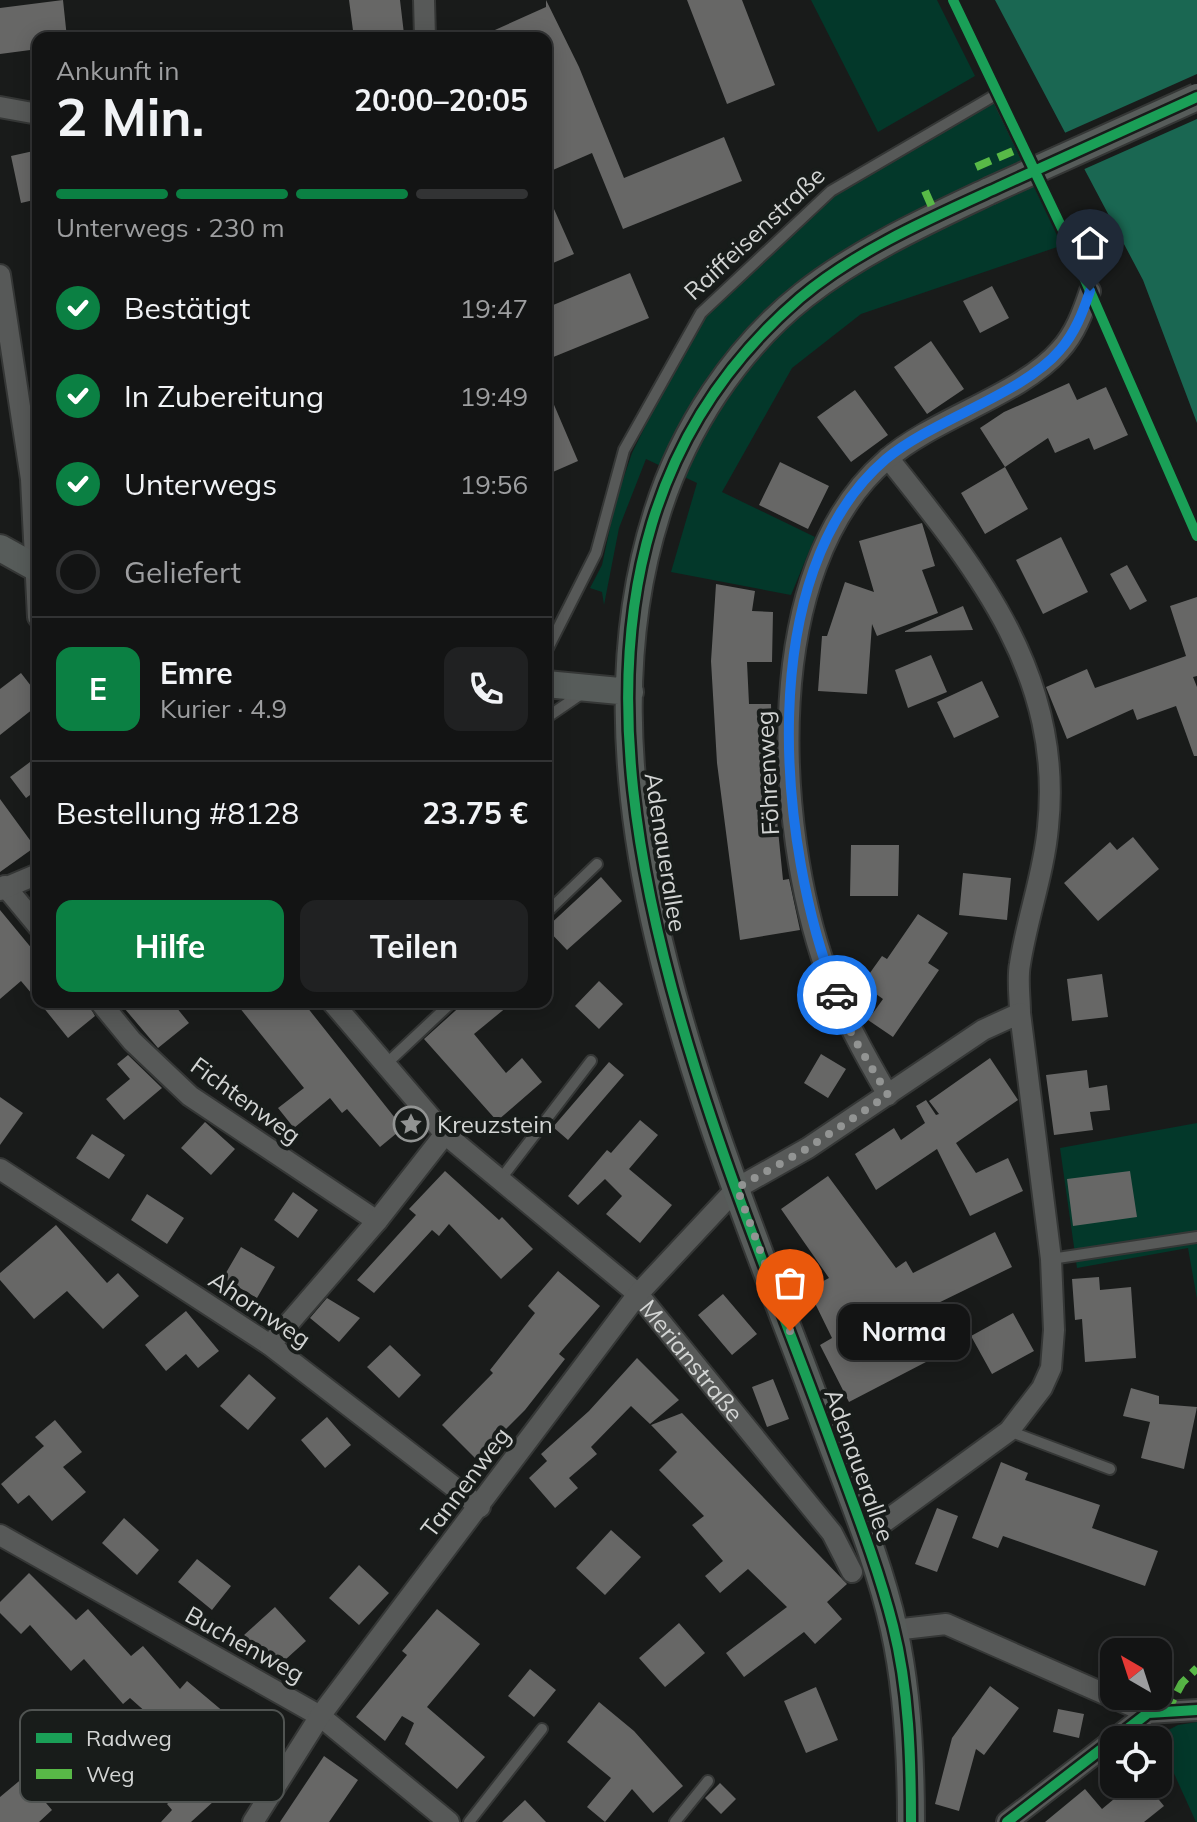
<!DOCTYPE html>
<html lang="de">
<head>
<meta charset="utf-8">
<style>
  :root { --surface:#131414; --page:#202122; --text:#f1f3f6; --muted:#9d9ea0; --line:#323334; --accent:#0b8043 }
  body { margin:0; font-family:Mulish,sans-serif; background:var(--page); color:var(--text); height:100vh; display:flex; flex-direction:column; font-size:30px; white-space:nowrap }
  * { box-sizing:border-box; margin:0 }
  p { font-size:26px; color:var(--muted) }
  .icon { flex:none; width:44px; height:44px; fill:none; stroke:currentColor; stroke-width:2; stroke-linecap:round; stroke-linejoin:round }
  .map { position:relative; flex:1; overflow:hidden }
  .sheet { position:absolute; left:32px; top:32px; width:520px; height:976px; display:flex; flex-direction:column; background:var(--surface); border-radius:16px; box-shadow:0 4px 20px #0003,0 0 0 2px var(--line) }
  .sheet>* { flex:none }
  .needle { width:52px; rotate:321deg }
  .controls { position:absolute; left:1100px; top:1638px; display:grid; gap:16px }
  .controls a { display:grid; place-items:center; width:72px; height:72px; border-radius:16px; background:var(--surface); box-shadow:0 4px 20px #0003,0 0 0 2px var(--line); font-size:40px }
  .pin { position:absolute; display:grid; place-items:center; width:68px; height:68px; color:#fff; margin:-82px -34px; border-radius:50% 50% 50% 0; rotate:-45deg; box-shadow:0 0 8px #0007 }
  .pin .icon { rotate:45deg }
  .courier { position:absolute; display:grid; place-items:center; width:80px; height:80px; margin:-40px; border:6px solid #1a73e8; border-radius:50%; background:#fff; color:#222; box-shadow:0 2px 10px #0007 }
  .bubble { position:absolute; height:56px; border-radius:16px; background:var(--surface); box-shadow:0 4px 20px #0003,0 0 0 2px var(--line); font-size:26px; font-weight:700; line-height:56px; text-align:center }
  .headline em { font-style:normal; font-weight:700 }
  .headline div { display:flex; flex-direction:column-reverse }
  .headline { display:flex; align-items:center; justify-content:space-between; height:136px; padding:0 24px }
  h1 { font-size:52px; font-weight:700; line-height:60px }
  .bar { display:grid; grid-template-columns:repeat(4,1fr); gap:12px 8px; align-content:center; height:96px; padding:0 24px }
  .bar i { height:10px; border-radius:6px; background:var(--line) }
  .bar .current { background:var(--accent) }
  .bar p { grid-column:span 4 }
  .line { display:flex; align-items:center; gap:20px; padding:0 24px; border-top:2px solid var(--line) }
  .line div { flex:1 }
  .round { display:grid; place-items:center; flex:none; width:84px; height:84px; border-radius:16px; background:var(--page) }
  ol { padding:0 24px; list-style:none }
  li { display:flex; align-items:center; gap:24px; height:88px }
  li p { margin-inline-start:auto }
  li .icon { padding:8px; border-radius:50%; background:var(--accent); color:#fff; stroke-width:4 }
  li:last-child { color:var(--muted) }
  li i { width:44px; height:44px; border:4px solid var(--line); border-radius:50% }
  .primary-button { display:flex; gap:16px; margin-top:auto; padding:16px 24px }
  .primary-button a { flex:1; height:92px; border-radius:16px; background:var(--accent); color:#fff; font-size:32px; font-weight:700; line-height:92px; text-align:center }
  .primary-button a+a { background:var(--page); color:var(--text) }
  .map>svg:first-child { display:block }
  .green { fill:#03382a }
  .water { fill:#1a6752 }
  .pier { fill:#191b1a }
  .building { fill:#676766 }
  .lines { fill:none; stroke-linecap:round; stroke-linejoin:round }
  .lane-casing { stroke:#353736; stroke-width:14 }
  .street-casing { stroke:#353736; stroke-width:24 }
  .secondary-casing { stroke:#353736; stroke-width:30 }
  .lane { stroke:#575958; stroke-width:10 }
  .street { stroke:#575958; stroke-width:20 }
  .secondary { stroke:#575c5a; stroke-width:26 }
  .secondary-bridge-casing { stroke:#353736; stroke-width:30; stroke-linecap:butt }
  .secondary-bridge { stroke:#575c5a; stroke-width:26 }
  .quiet { stroke:#58b947; stroke-width:8; stroke-dasharray:16 8; stroke-linecap:butt }
  .cycleway-casing { stroke:#181c1a; stroke-width:15 }
  .cycleway { stroke:#1a9f57; stroke-width:10 }
  .done { stroke:#929493; stroke-width:8; stroke-dasharray:0 14.4 }
  .route { stroke:#1a73e8; stroke-width:10 }
  .labels { text-anchor:middle; dominant-baseline:central; stroke-width:8; stroke-linejoin:round; paint-order:stroke }
  .street-label { font-size:24px; fill:#d3d5d4; stroke:#181c1a }
  .poi-label { font-size:24px; fill:#d3d5d4; stroke:#181c1a; text-anchor:start }
  .key { fill:#181c1a; stroke:#505452; stroke-width:2 }
  .key-label { font-size:22px; fill:#d3d5d4 }
</style>
</head>
<body>
<div class="map">
<svg width="1197" height="1822" viewBox="0 0 1197 1822">
  <rect width="100%" height="100%" fill="#191b1a"/>
  <!-- green -->
  <path class="green" d="M811,0H937L975,76L878,132Z
    M997,94L1069,243L861,314L792,368L722,492L815,537L791,595L671,572L697,483L646,459L619,528L604,605L602,592L590,588L602,565L616,500L632,453L701,313L831,191Z
    M1197,1123V1299L1188,1248L1077,1268L1060,1148Z
    M1197,1722V1822H1196L1157,1736L1178,1725Z"/>
  <!-- water -->
  <path class="water" d="M995,0H1197V423L1143,280Z"/>
  <!-- pier -->
  <path class="pier" d="M1197,74V119L1080,171L1060,135Z"/>
  <!-- building -->
  <path class="building" d="M63,0L67,38H38V49L0,54V8Z
    M349,0H400L404,34L354,38Z
    M546,0L579,67L624,178L724,137L742,181L623,229L592,153L546,173V38H477L546,7Z
    M687,0H742L775,85L727,104Z
    M38,150V199L21,203L11,156Z
    M546,191L574,254L546,266Z
    M630,273L649,318L546,360V308Z
    M992,286L1009,318L980,333L963,301Z
    M931,341L964,389L927,414L894,367Z
    M1069,383L1077,400L1106,387L1128,435L1094,450L1089,438L1055,453L1048,438L1005,467L980,428L1004,412Z
    M546,386L578,461L546,475Z
    M855,390L888,435L851,462L817,417Z
    M780,462L829,486L808,529L759,505Z
    M1005,467L1028,509L985,534L961,493Z
    M922,523L935,566L922,570L938,613L877,636L872,624L867,694L818,691L822,636H827L845,582L874,592L859,541Z
    M1061,537L1088,592L1043,614L1016,560Z
    M1127,565L1147,601L1130,610L1110,574Z
    M716,584L755,591L752,611L773,612L772,662H747L749,704H771L773,780L783,880L789,879L800,930L740,940L717,763L711,661Z
    M1197,597V676L1193,677L1197,687V756H1194L1176,706L1137,720L1133,709L1067,739L1046,687L1087,669L1095,688L1186,656L1170,606Z
    M963,606L973,630L905,632V631Z
    M931,655L947,692L908,708L895,670Z
    M21,673L38,695V705L0,735V689Z
    M982,681L999,717L954,738L937,702Z
    M38,756V789L26,798L10,777Z
    M0,799L35,847L0,872Z
    M1133,837L1159,869L1098,921L1064,883L1110,842L1117,850Z
    M851,845H899L898,896H850Z
    M963,873L1011,878L1007,920L959,915Z
    M601,877L622,901L567,950L546,928Z
    M0,910L38,956V1001L21,981L0,999Z
    M918,914L948,933L928,963L939,970L893,1037L868,1020L883,999L862,984L882,956L887,959Z
    M1102,974L1108,1017L1072,1021L1067,979Z
    M599,981L623,1004L599,1029L575,1006Z
    M39,1002H87L95,1016L68,1038Z
    M119,1002H172L189,1023L158,1048Z
    M235,1002H303L403,1128L380,1147L347,1109L342,1113L330,1098L294,1128L278,1108L304,1088Z
    M465,1002H513L474,1034L506,1073L522,1058L542,1082L497,1121L424,1039Z
    M821,1054L846,1069L828,1098L804,1083Z
    M128,1055L162,1088L124,1120L106,1099L130,1079L117,1064Z
    M990,1058L1018,1100L956,1143L976,1173L1008,1158L1023,1191L970,1216L937,1149L876,1190L855,1154L894,1128L901,1140L925,1123L916,1106L926,1100L936,1115L939,1114L929,1101Z
    M609,1062L624,1075L568,1140L553,1127Z
    M1087,1070L1089,1088L1107,1085L1110,1110L1090,1112L1093,1130L1054,1135L1046,1075Z
    M0,1097L23,1113L0,1145Z
    M640,1120L658,1135L629,1169L672,1205L640,1243L606,1214L622,1196L605,1179L578,1205L568,1196L607,1150L611,1153Z
    M205,1122L235,1149L211,1175L181,1148Z
    M92,1134L125,1155L109,1179L76,1158Z
    M445,1171L499,1220L502,1217L533,1249L501,1279L449,1224L439,1236L432,1230L374,1293L357,1280L416,1215L409,1209Z
    M1130,1171L1137,1217L1073,1226L1067,1179Z
    M828,1176L896,1268L906,1261L913,1273L995,1232L1012,1267L930,1307L951,1349L849,1402L820,1345L832,1338L808,1289L829,1278L781,1209Z
    M293,1192L318,1210L298,1238L274,1220Z
    M147,1194L184,1218L167,1244L131,1220Z
    M56,1225L107,1283L118,1273L139,1296L103,1329L67,1291L34,1319L0,1280V1273Z
    M241,1247L275,1267L257,1298L223,1278Z
    M558,1271L600,1306L559,1354L565,1359L525,1410L476,1459L442,1425L493,1373L490,1370L535,1313L528,1306Z
    M1099,1277L1100,1290L1131,1287L1136,1358L1085,1362L1082,1319L1075,1320L1072,1279Z
    M723,1294L757,1334L732,1355L698,1315Z
    M327,1298L360,1318L339,1342L310,1318Z
    M186,1311L219,1351L198,1368L186,1354L166,1371L145,1345Z
    M1013,1313L1034,1351L992,1374L971,1336Z
    M390,1345L421,1375L399,1398L367,1367Z
    M637,1358L679,1400L650,1424L631,1406L591,1447L597,1454L569,1478L578,1488L555,1508L529,1478L547,1461L541,1454L589,1411Z
    M249,1374L276,1398L248,1430L220,1406Z
    M773,1379L789,1419L767,1427L752,1387Z
    M1131,1388L1159,1396V1404L1197,1407L1184,1469L1141,1458L1150,1422L1123,1416Z
    M682,1413L847,1584L827,1602L842,1619L815,1644L804,1632L744,1677L726,1653L787,1607L748,1569L720,1593L705,1576L723,1561L692,1525L704,1516L659,1470L677,1452L651,1425Z
    M327,1417L351,1445L325,1468L301,1440Z
    M55,1420L82,1452L63,1467L86,1492L52,1521L29,1495L18,1504L1,1484L44,1446L35,1437Z
    M1001,1462L1028,1473L1025,1480L1100,1505L1092,1528L1158,1551L1145,1586L1003,1536L998,1548L972,1538Z
    M937,1508L958,1516L937,1572L915,1564Z
    M124,1518L159,1550L137,1575L102,1543Z
    M611,1530L641,1557L605,1595L576,1568Z
    M197,1559L231,1586L212,1610L178,1582Z
    M359,1565L389,1593L359,1625L329,1598Z
    M29,1573L76,1620L88,1609L131,1656L143,1646L180,1689L187,1681L269,1750L231,1795L226,1790L191,1822H161L172,1810L167,1804L204,1772L199,1768L203,1763L130,1698L123,1704L84,1659L71,1671L30,1625L21,1634L0,1613V1602Z
    M275,1607L306,1641L275,1669L244,1635Z
    M437,1609L480,1644L427,1707L485,1757L457,1789L405,1744L414,1723L402,1716L385,1741L356,1717L407,1655L402,1651Z
    M679,1623L705,1653L665,1687L639,1658Z
    M530,1669L556,1690L534,1717L508,1696Z
    M990,1686L1019,1708L984,1755L976,1749L959,1811L935,1804L952,1738Z
    M816,1687L838,1740L806,1753L784,1701Z
    M599,1702L634,1731L683,1786L653,1813L632,1789L605,1822L587,1807L611,1778L567,1742Z
    M1058,1709L1084,1714L1079,1738L1053,1732Z
    M324,1756L358,1780L329,1822H280Z
    M24,1777L52,1810L39,1822H0V1797Z
    M720,1783L736,1799L721,1814L705,1798Z
    M1132,1784H1146L1164,1806L1144,1822H1045L1085,1789L1102,1809Z
    M525,1800L546,1822H502Z"/>
  <g class="lines">
    <!-- lane casing -->
    <g class="lane-casing">
      <path id="lane" d="M546,652L596,553L624,450L701,313L831,191L997,94L1069,243L1197,536
        M546,718L584,692
        M546,913L597,864
        M384,1066L452,1002
        M500,1180L591,1061
        M1051,1259L1197,1237
        M1009,1431L1110,1469
        M469,1822L542,1729
        M675,1822L708,1781"/>
    </g>
    <!-- street casing -->
    <g class="street-casing">
      <g id="street">
        <path d="M424,0L425,38"/>
        <path d="M0,107L38,114"/>
        <path d="M0,275L31,479L38,617"/>
        <path d="M888,458C976,568 1064,675 1048,827C1044,873 1027,918 1020,964C1017,979 1020,997 1020,1013"/>
        <path d="M5,886L38,926"/>
        <path d="M0,890L38,874"/>
        <path d="M100,1002L132,1041L190,1096L377,1221"/>
        <path id="s1" d="M332,1002L445,1134L638,1294L832,1533L852,1572"/>
        <path d="M888,1095C864,1054 842,1014 826,970C775,826 760,569 886,460C934,418 1021,395 1060,350C1075,334 1083,312 1090,291"/>
        <path d="M0,1169L270,1345L480,1507"/>
        <path d="M270,1345L377,1221L445,1134"/>
        <path d="M0,1535L320,1716L449,1822"/>
        <path d="M894,1630L946,1624L1148,1713"/>
        <path d="M253,1822L320,1716L638,1294L737,1188L808,1148L983,1030L1020,1013L1051,1259L1054,1330L1051,1368L1042,1388L1009,1431L865,1536"/>
        <path d="M1007,1822L1148,1713L1197,1710"/>
      </g>
    </g>
    <!-- secondary casing -->
    <g class="secondary-casing">
      <path id="secondary" d="M0,548L38,569
        M546,684L630,692
        M911,1822C911,1758 908,1692 894,1629C879,1561 850,1494 826,1429C725,1153 563,809 657,513C683,430 735,349 804,295C860,251 926,221 989,191"/>
    </g>
    <!-- lane -->
    <use href="#lane" class="lane"/>
    <!-- street -->
    <use href="#street" class="street"/>
    <!-- secondary -->
    <use href="#secondary" class="secondary"/>
    <!-- secondary-bridge casing -->
    <g class="secondary-bridge-casing">
      <path id="secondary-bridge" d="M989,191L1197,97"/>
    </g>
    <!-- secondary-bridge -->
    <use href="#secondary-bridge" class="secondary-bridge"/>
    <!-- quiet -->
    <path class="quiet" d="M976,167L1025,146
      M925,191L936,216
      M1166,1713L1182,1683L1197,1668"/>
    <!-- cycleway casing -->
    <g class="cycleway-casing">
      <path id="cycleway" d="M953,0L1069,243L1197,536
        M911,1822C911,1758 909,1689 893,1626C877,1563 852,1501 830,1440C707,1103 461,589 800,298C857,250 931,218 999,187C1065,157 1131,127 1197,97
        M1007,1822L1148,1713L1197,1710"/>
    </g>
    <!-- cycleway -->
    <use href="#cycleway" class="cycleway"/>
  </g>
  <g class="lines">
    <!-- done -->
    <path class="done" d="M790,1331L737,1188L808,1148L888,1095L852,1035L837,995"/>
    <!-- route -->
    <path class="route" d="M837,995C778,848 752,573 886,459C934,419 1023,394 1060,350C1075,333 1083,312 1090,291"/>
  </g>
  <!-- icons -->
  <defs>
    <g id="sight-ring" transform="scale(1.8)"><circle r="9.5" fill="#181c1a" stroke="#929493" stroke-width="1.5"/><path d="M0-6L1.8-2.2L6-1.7L2.9 1.2L3.7 5.4L0 3.3L-3.7 5.4L-2.9 1.2L-6-1.7L-1.8-2.2Z" fill="#929493"/></g>
  </defs>
  <g fill-rule="evenodd">
    <use href="#sight-ring" x="411" y="1124"/>
  </g>
  <g class="labels">
    <!-- street labels -->
    <g class="street-label">
      <text transform="translate(754 233) rotate(-43)">Raiffeisenstraße</text>
      <text transform="translate(767 773) rotate(-93)">Föhrenweg</text>
      <text transform="translate(666 852) rotate(81)">Adenauerallee</text>
      <text transform="translate(246 1100) rotate(36)">Fichtenweg</text>
      <text transform="translate(260 1309) rotate(34)">Ahornweg</text>
      <text stroke="none"><textPath href="#s1" startOffset="510">Merianstraße</textPath></text>
      <text transform="translate(860 1465) rotate(70)">Adenauerallee</text>
      <text transform="translate(465 1482) rotate(-53)">Tannenweg</text>
      <text transform="translate(245 1644) rotate(29)">Buchenweg</text>
    </g>
    <!-- poi labels -->
    <g class="poi-label">
      <text x="437" y="1124">Kreuzstein</text>
    </g>
  </g>
  <!-- legend -->
  <rect x="20" y="1710" width="264" height="92" rx="12" class="key"/>
  <rect x="36" y="1733" width="36" height="10" fill="#1a9f57"/>
  <rect x="36" y="1769" width="36" height="10" fill="#58b947"/>
  <g class="key-label">
    <text x="86" y="1746">Radweg</text>
    <text x="86" y="1782">Weg</text>
  </g>
</svg>
<div class="controls">
<a><svg class="needle" viewBox="-14 -14 28 28"><path d="M0-13l5 13h-10z" fill="#e53935"/><path d="M0 13l5-13h-10z" fill="#9d9ea0"/></svg></a>
<a><svg class="icon" aria-label="locate" viewBox="0 0 24 24"><circle cx="12" cy="12" r="6"/><path d="M12 2v4M12 18v4M2 12h4M18 12h4"/></svg></a>
</div>
<div class="pin" style="left:790px;top:1331px;background:#ea580c"><svg class="icon" aria-label="bag" viewBox="0 0 24 24"><path d="M5 8h14l-1 12H6zM9 8a3 3 0 0 1 6 0"/></svg></div>
<div class="pin" style="left:1090px;top:291px;background:#1f2937"><svg class="icon" aria-label="home" viewBox="0 0 24 24"><path d="M3 11l9-7 9 7M6 9v11h12V9"/></svg></div>
<div class="courier" style="left:837px;top:995px"><svg class="icon" aria-label="car" viewBox="0 0 24 24"><path d="M5 17H2v-5l4-1 3-4h7l3 4 3 1v5h-3M9 17h6M6 11h13"/><circle cx="7" cy="17" r="2"/><circle cx="17" cy="17" r="2"/></svg></div>
<div class="bubble" style="left:838px;top:1304px;width:132px">Norma</div>
<section class="sheet">
<div class="headline"><div><h1>2 Min.</h1><p>Ankunft in</p></div><em>20:00–20:05</em></div>
<div class="bar"><i class="current"></i><i class="current"></i><i class="current"></i><i></i><p>Unterwegs · 230 m</p></div>
<ol>
<li><svg class="icon" aria-label="check" viewBox="0 0 24 24"><path d="M5 12l5 5 9-10"/></svg>Bestätigt<p>19:47</p></li>
<li><svg class="icon" aria-label="check" viewBox="0 0 24 24"><path d="M5 12l5 5 9-10"/></svg>In Zubereitung<p>19:49</p></li>
<li><svg class="icon" aria-label="check" viewBox="0 0 24 24"><path d="M5 12l5 5 9-10"/></svg>Unterwegs<p>19:56</p></li>
<li><i></i>Geliefert</li>
</ol>
<div class="line" style="height:144px"><b class="round" style="background:var(--accent);color:#fff">E</b><div><b>Emre</b><p>Kurier · 4.9</p></div><a class="round"><svg class="icon" aria-label="phone" viewBox="0 0 24 24"><path d="M5 4h4l2 5-3 2q2 4 5 5l2-3 5 2v4C11 20 4 13 5 4z"/></svg></a></div>
<div class="line" style="height:104px"><div>Bestellung #8128</div><b>23.75 €</b></div>
<div class="primary-button"><a>Hilfe</a><a>Teilen</a></div>
</section>
</div>
</body>
</html>
